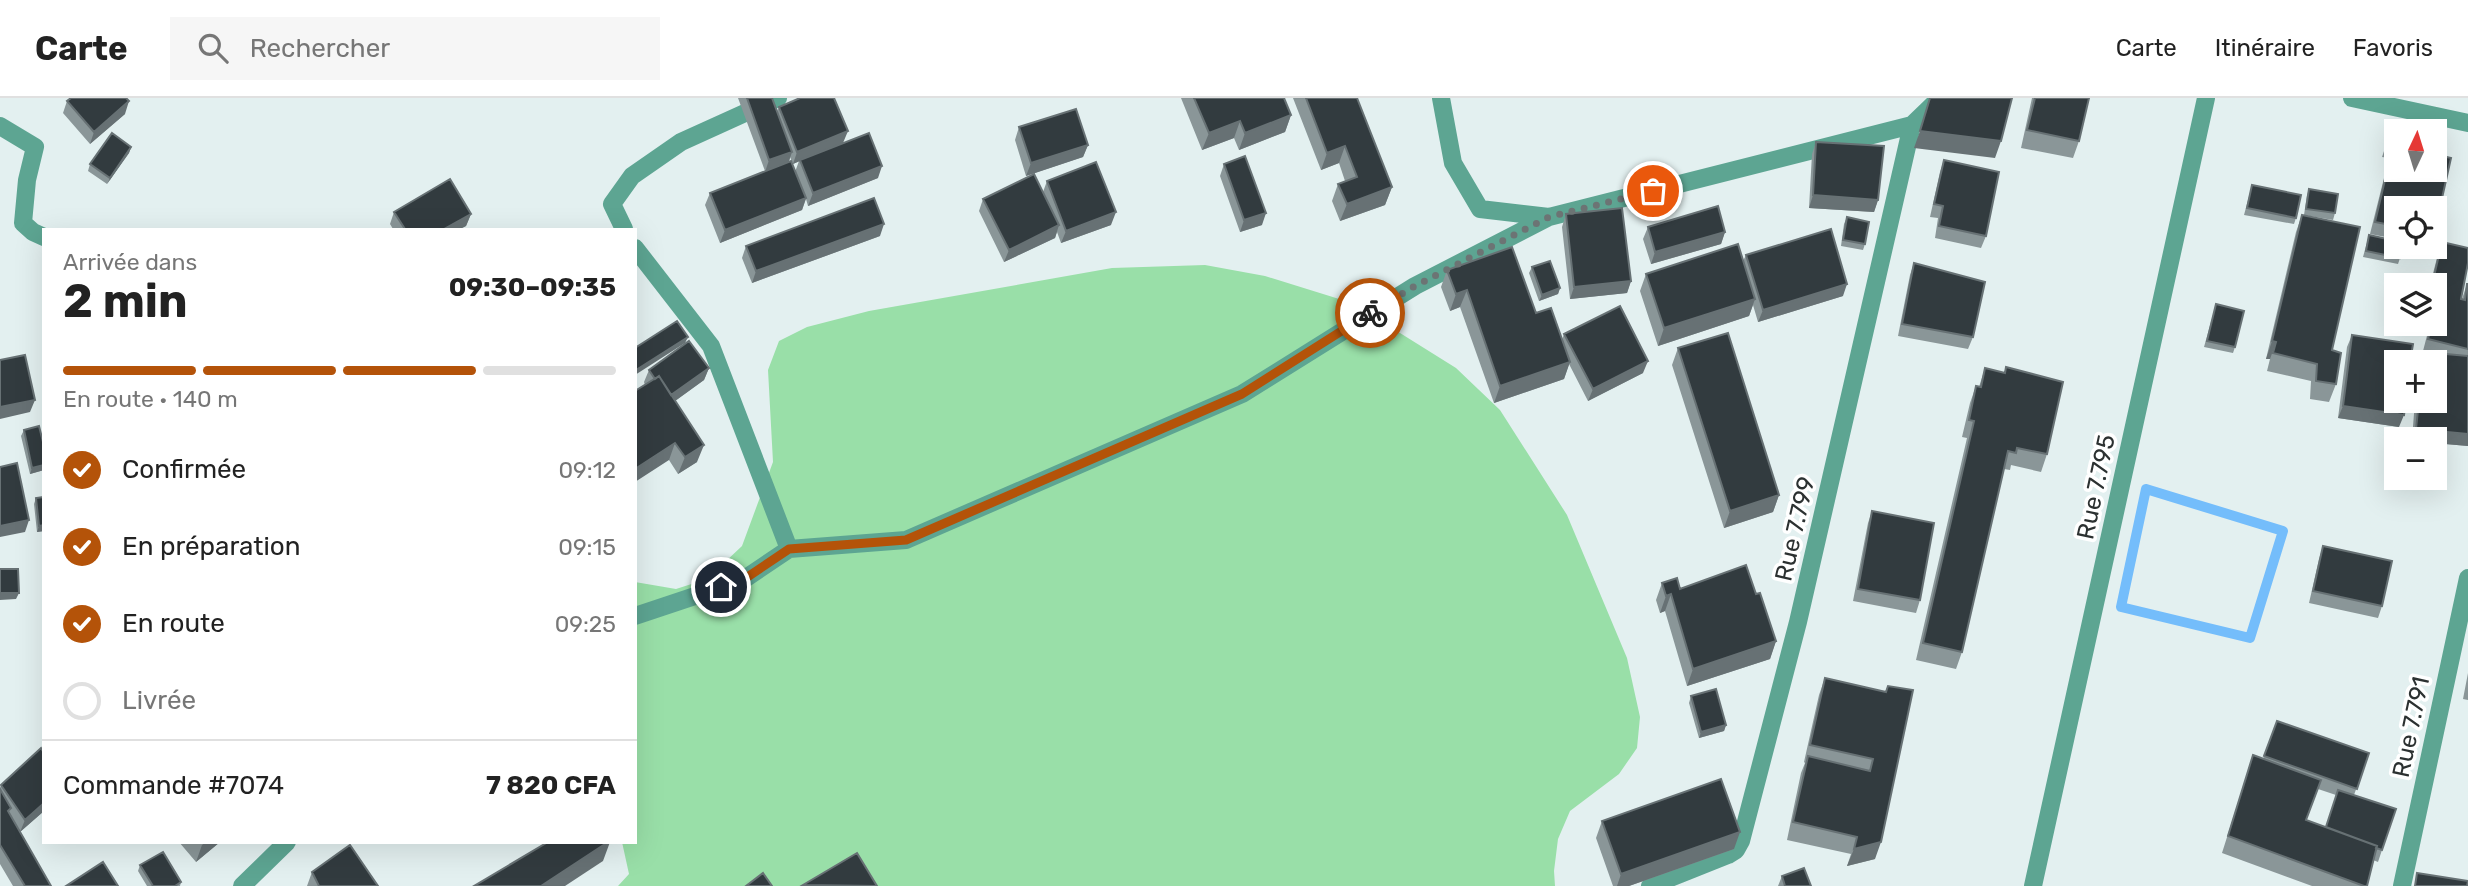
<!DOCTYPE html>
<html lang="fr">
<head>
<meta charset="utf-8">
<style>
  :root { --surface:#fff; --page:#f6f6f6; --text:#222; --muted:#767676; --line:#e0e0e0; --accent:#b45309 }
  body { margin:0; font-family:Rubik,sans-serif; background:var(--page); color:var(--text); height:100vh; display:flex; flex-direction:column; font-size:26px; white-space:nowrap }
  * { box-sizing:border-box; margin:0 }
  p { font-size:23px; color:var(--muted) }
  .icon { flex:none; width:38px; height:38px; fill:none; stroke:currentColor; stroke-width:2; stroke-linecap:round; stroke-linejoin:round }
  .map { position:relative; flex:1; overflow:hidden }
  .drawer { position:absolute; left:42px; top:130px; width:595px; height:616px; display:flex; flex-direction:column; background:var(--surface); border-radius:0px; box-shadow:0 7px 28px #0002 }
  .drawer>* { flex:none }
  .needle { width:46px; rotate:4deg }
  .fabs { position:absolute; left:2384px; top:21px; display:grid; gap:14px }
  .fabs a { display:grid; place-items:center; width:63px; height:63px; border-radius:0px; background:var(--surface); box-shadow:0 7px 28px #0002; font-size:35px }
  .pin { position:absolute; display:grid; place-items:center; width:60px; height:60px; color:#fff; margin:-30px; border:4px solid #fff; border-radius:50%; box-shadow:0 2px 7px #0007 }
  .courier { position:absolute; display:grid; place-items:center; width:70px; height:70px; margin:-35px; border:5px solid #b45309; border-radius:50%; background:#fff; color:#222; box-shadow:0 2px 9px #0007 }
  .overview em { font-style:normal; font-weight:700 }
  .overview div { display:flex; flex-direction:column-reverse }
  .overview { display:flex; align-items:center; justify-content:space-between; height:119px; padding:0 21px }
  h1 { font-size:46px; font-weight:700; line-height:52px }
  .bar { display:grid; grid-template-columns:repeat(4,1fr); gap:10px 7px; align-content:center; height:84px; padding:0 21px }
  .bar i { height:9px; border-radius:5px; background:var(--line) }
  .bar .current { background:var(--accent) }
  .bar p { grid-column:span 4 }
  .line { display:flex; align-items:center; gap:18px; padding:0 21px; border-top:2px solid var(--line) }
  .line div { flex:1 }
  ol { padding:0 21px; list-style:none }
  li { display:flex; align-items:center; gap:21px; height:77px }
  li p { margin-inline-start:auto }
  li .icon { padding:7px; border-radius:50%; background:var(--accent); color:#fff; stroke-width:4 }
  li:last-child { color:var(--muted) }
  li i { width:38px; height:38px; border:4px solid var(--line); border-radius:50% }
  header { display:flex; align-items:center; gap:42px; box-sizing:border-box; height:98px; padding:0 35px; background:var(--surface); border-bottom:2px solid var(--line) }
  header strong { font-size:33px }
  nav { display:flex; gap:38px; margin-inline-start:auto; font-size:24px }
  .search { width:490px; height:63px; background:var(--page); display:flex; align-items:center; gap:18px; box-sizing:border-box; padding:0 24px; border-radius:0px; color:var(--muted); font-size:26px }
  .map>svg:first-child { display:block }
  .green { fill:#99dfa8 }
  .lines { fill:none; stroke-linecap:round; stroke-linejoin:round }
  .stream { stroke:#74bdfb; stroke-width:10 }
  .minor { stroke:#5da592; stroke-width:18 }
  .wall { fill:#8a9698; fill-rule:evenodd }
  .shaded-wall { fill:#677174 }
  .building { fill:#323b3f; stroke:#677174; stroke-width:2 }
  .done { stroke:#6c7474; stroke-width:7; stroke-dasharray:0 12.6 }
  .route { stroke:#b45309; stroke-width:9 }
  .labels { text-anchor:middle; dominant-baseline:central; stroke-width:7; stroke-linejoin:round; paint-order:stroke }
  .street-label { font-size:24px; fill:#2c3131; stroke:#fff }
</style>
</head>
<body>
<header>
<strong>Carte</strong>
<div class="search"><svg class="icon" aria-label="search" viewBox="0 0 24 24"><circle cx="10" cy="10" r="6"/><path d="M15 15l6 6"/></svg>Rechercher</div>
<nav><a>Carte</a><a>Itinéraire</a><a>Favoris</a></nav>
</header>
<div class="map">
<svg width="2468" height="788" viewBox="0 0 2468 788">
  <rect width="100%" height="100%" fill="#e3f0f0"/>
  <!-- green -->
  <path class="green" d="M1205,167L1265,178L1352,205L1456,270L1500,312L1567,417L1627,560L1640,619L1637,650L1619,676L1570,713L1558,741L1554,773L1555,788H618L629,776L622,744H635V484L676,491L707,481L742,448L773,364L768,272L779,243L807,229L869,213L1112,170Z"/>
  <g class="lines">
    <!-- stream -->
    <path class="stream" d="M2146,391L2283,433L2250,540L2121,509Z"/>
    <!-- minor -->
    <path class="minor" d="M1441,0L1453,65L1480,111L1549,119L1912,27L1940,0
      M2352,0L2468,25
      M0,28L35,49L27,82L23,125L33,134L44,139
      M624,131L612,106L632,78L681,44L778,0
      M635,150L711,248L789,451
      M635,518L743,482L789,451L906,442L1242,296L1415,188L1549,119
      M242,788L287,744
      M1650,788L1728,757L1736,752L1741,743L1798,524L1912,27
      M2033,788L2206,0
      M2402,788L2468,480"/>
  </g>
  <!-- wall -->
  <path class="wall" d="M738,0H772L777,13L779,9L843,45L878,80L808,108L806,101L802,112L720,145L705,107L710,95L765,73ZM790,59L793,66L799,63L795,74L789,64Z
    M1181,0H1284L1291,17L1285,34L1239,52L1234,40L1202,52Z
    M1293,0H1357L1392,89L1385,107L1340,123L1332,103L1338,86L1345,83L1339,65L1321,72Z
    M2032,0H2089L2079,43L2073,60L2021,50Z
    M67,3L125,16L90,46L63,15Z
    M1019,29L1088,47L1083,59L1026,78L1015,42Z
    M2389,38L2394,47L2396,141L2370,136L2389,60L2382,59Z
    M1816,44L1878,102L1874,114L1809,110L1812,56Z
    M131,49L129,55L107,86L88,73L90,66Z
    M1944,62L1986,138L1981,150L1935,140L1938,120L1930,119L1940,74Z
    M1224,66L1262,127L1240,134L1220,78Z
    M1047,83L1111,127L1061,145L1057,134L1055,140L1004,164L979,113L983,101L1043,94Z
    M2252,87L2296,120L2294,126L2244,117Z
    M2309,91L2335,115L2333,122L2304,117L2307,97Z
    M394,114L471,116L466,128L460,131H393L390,126Z
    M1566,116L1631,183L1627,195L1570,201L1562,129Z
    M2302,117L2332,252L2336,286L2329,304L2310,301L2311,283L2267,273L2270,261H2266L2296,134Z
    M1847,119L1865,146L1863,152L1841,148L1844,126Z
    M1648,129L1725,134L1721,146L1651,166L1643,141Z
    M2369,137L2400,160L2398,166L2363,159Z
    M880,138L752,185L742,160L746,148Z
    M2442,144L2462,201L2467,186H2468V348L2434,345V341H2412L2415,303H2434V264H2419L2423,254H2427L2423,253L2430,226H2434V187H2430L2438,156Z
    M1746,157L1843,198L1758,224L1753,207L1749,218L1658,248L1640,193L1646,176L1743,163Z
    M1914,165L1973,239L1968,251L1898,238L1910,177Z
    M1532,169L1560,190L1558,196L1539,203L1529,175Z
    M1447,172L1536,215L1562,242L1564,236L1643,275L1588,303L1569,266L1564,281L1494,305L1460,209L1450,213L1441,189Z
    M2216,206L2235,249L2233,255L2204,249Z
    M2352,237L2399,329L2338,320L2347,249Z
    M1678,250L1779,397L1773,414L1724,430L1672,267Z
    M2006,269L2047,356L2041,374L2011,367L2010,372L2004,371L1962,554L1956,571L1916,562L1967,340L1962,339L1970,305L1976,288L1979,289L1985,270L2004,275Z
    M709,270L704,282L675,303L697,364L678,376L669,362L644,284L649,272Z
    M24,332L44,348V372L30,376L21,338Z
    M44,399V433L37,434L34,406L36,400Z
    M1872,413L1920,502L1916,515L1853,503L1868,425Z
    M2323,448L2382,508L2378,520L2309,505L2319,461Z
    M1662,485L1680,491L1756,496L1776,543L1770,561L1687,588L1665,513L1660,515L1656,502Z
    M2468,575V602L2463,601Z
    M1825,580L1885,594L1888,588L1875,761L1847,768L1851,756L1787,742L1801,675L1805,665L1804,664L1819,597Z
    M1691,598L1726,627L1724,633L1699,640L1689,605Z
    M2277,623L2369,655L2354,697L2382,752L2378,764L2373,762L2367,788H2312L2222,755L2253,657L2263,661ZM2318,691L2336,697L2326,729L2306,722Z
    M1,687L44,713L20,734L51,788H13L0,766V690Z
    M1602,723L1734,751L1629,788H1613L1596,740Z
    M179,744H220L196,764Z
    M140,767L181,784L180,788H147L138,773Z
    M312,774L378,788H307Z
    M1782,778L1811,788H1778Z"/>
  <!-- shaded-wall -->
  <path class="shaded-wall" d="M129,3L125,16L90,46L94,34Z
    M1291,17L1285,34L1239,52L1245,35Z
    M1240,23L1234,40L1202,52L1209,35Z
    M848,33L843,45L793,66L797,54Z
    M1920,33L2001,43L1995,60L1914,50Z
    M1088,47L1083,59L1026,78L1031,65Z
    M1345,48L1339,65L1321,72L1327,55Z
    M131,49L129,55L107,86L110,80Z
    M792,54L788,66L765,74L769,62Z
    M882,68L878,80L808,108L813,95Z
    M1392,89L1385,107L1340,123L1347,106Z
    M1813,97L1878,102L1874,114L1809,110Z
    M806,100L802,112L720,145L725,132Z
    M1116,114L1111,127L1061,145L1066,133Z
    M1266,115L1262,127L1240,134L1244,122Z
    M471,116L466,128L460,131H444Z
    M884,126L880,138L752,185L756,173Z
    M1059,127L1055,140L1004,164L1009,152Z
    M1725,134L1721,146L1651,166L1655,154Z
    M1631,183L1627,195L1570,201L1574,189Z
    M1847,186L1843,198L1758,224L1763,212Z
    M1560,190L1558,196L1539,203L1542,197Z
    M1467,192L1460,209L1450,213L1456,196Z
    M1755,201L1749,218L1658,248L1664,230Z
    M688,239L685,245L635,277L636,272Z
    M2272,243L2276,244L2270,261H2266Z
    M1648,263L1643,275L1588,303L1593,291Z
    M1570,264L1564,281L1494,305L1500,288Z
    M709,270L704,282L664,311L669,299Z
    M35,302L30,314L0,321V309Z
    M2343,308L2404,317L2399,329L2338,320Z
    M2416,331L2468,336V348L2434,345V341H2412Z
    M675,345L669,362L635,384V371Z
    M704,347L697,364L678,376L685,359Z
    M44,367V372L30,376L32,370Z
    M1779,397L1773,414L1724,430L1730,413Z
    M29,422L25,434L0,439V428Z
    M44,427V433L37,434L39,428Z
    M0,495H19L16,501L0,502Z
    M1671,496L1665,513L1660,515L1666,498Z
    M1776,543L1770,561L1687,588L1693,571Z
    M1726,627L1724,633L1699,640L1701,634Z
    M44,705V713L20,734L25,722Z
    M1740,734L1734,751L1629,788H1617L1621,776Z
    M206,744H220L196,764L202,747Z
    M608,744H610L603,763L565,788H541Z
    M1881,744L1875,761L1847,768L1854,751Z"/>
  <!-- building -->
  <path class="building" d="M71,0H126L129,3L94,34L67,3Z
    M747,0H772L792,54L769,62Z
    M800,0H834L848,33L797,54L779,9Z
    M1194,0H1284L1291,17L1245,35L1240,23L1209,35Z
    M1306,0H1357L1392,89L1347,106L1338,86L1357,79L1345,48L1327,55Z
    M1930,0H2012L2001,43L1920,33Z
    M2035,0H2089L2079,43L2027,32Z
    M1076,11L1088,47L1031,65L1019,29Z
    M112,35L131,49L110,80L90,66Z
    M869,35L882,68L813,95L800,62Z
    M2389,38L2396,40L2394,47H2396V72H2434V56L2451,60L2434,136V110H2396V128L2375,124L2393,48L2386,47Z
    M1816,44L1884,48L1878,102L1813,97Z
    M1245,58L1266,115L1244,122L1224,66Z
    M1944,62L1999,74L1986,138L1939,128L1943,108L1934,106Z
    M791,63L806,100L725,132L710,95Z
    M1096,64L1116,114L1066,133L1047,83Z
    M1034,76L1059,127L1009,152L983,101Z
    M450,81L471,116L444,131H405L394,114Z
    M2252,87L2301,97L2296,120L2247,110Z
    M2309,91L2338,96L2335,115L2306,111Z
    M874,100L884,126L756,173L746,148Z
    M1718,108L1725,134L1655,154L1648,129Z
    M1622,110L1631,183L1574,189L1566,116Z
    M2302,117L2360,129L2332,252L2341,255L2336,286L2316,283L2317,266L2273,255L2276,244L2272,243Z
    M1847,119L1869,124L1865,146L1843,142Z
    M1831,131L1847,186L1763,212L1746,157Z
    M2369,137L2396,143V149H2402L2400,160L2366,153Z
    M2442,144L2468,150V165L2461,201L2465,202L2467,186H2468V251L2428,241L2432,226H2434V187H2432Z
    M1738,146L1755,201L1664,230L1646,176Z
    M1512,149L1536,215L1551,210L1570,264L1500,288L1467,192L1456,196L1447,172Z
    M1550,163L1560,190L1542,197L1532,169Z
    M1914,165L1985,184L1973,239L1902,226Z
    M2216,206L2244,213L2235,249L2207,243Z
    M1620,208L1648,263L1593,291L1564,236Z
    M677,223L688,239L636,272L635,250Z
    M1728,235L1779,397L1730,413L1678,250Z
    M2352,237L2413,246L2410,264H2396V303H2406L2404,317L2343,308Z
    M689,243L709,270L671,297L659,278L655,281L649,272Z
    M2423,254L2468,258V336L2416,331L2419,303H2434V264H2422Z
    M25,257L35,302L0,309V262Z
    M2006,269L2063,284L2047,356L2017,350L2016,355L2008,353L1962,554L1923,545L1974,323L1969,322L1976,288L1981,289L1985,270L2005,275Z
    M659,278L704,347L685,359L675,345L635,371V293Z
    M39,328L44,348V367L32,370L24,332Z
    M17,365L29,422L0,428V369Z
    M44,399V427L39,428L36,400Z
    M1872,413L1934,425L1920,502L1858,491Z
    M2323,448L2392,463L2382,508L2313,493Z
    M1746,467L1756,496L1760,495L1776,543L1693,571L1671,496L1666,498L1662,485L1677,480L1680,491Z
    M0,471H18L19,495H0Z
    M1825,580L1886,594L1888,588L1913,592L1881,744L1854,751L1857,739L1793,724L1808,658L1870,673L1873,661L1810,647Z
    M1716,591L1726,627L1701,634L1691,598Z
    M2277,623L2369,655L2357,691L2264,658Z
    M41,650L44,655V705L25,722L1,687Z
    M2253,657L2321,682L2306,722L2377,748L2367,788H2364L2228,738Z
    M1721,681L1740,734L1621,776L1602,723Z
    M0,691L11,710L8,713L51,788H25L0,747Z
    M2338,692L2396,711L2382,752L2376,750L2377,748L2326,729Z
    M548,744H608L541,788H474Z
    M350,747L378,788H319L312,774Z
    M163,754L181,784L175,788H153L140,767Z
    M857,755L877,788L803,787Z
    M103,764L118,788H66Z
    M1804,770L1811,788H1785L1782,778Z
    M763,775L772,788H746Z
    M2417,775L2468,783L2467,788H2415Z"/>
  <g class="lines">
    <!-- done -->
    <path class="done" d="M1370,215L1415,188L1549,119L1653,93"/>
    <!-- route -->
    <path class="route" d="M721,489L743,482L789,451L906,442L1242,296L1370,215"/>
  </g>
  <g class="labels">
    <!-- street labels -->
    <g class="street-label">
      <text transform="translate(2096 389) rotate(-78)">Rue 7.795</text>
      <text transform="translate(1795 431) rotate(-77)">Rue 7.799</text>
      <text transform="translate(2411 629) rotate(-78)">Rue 7.791</text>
    </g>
  </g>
</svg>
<div class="fabs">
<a><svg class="needle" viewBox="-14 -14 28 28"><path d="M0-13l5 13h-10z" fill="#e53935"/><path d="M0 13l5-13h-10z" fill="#767676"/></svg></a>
<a><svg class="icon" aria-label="locate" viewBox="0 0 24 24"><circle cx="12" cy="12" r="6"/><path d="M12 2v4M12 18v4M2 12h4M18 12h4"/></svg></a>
<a><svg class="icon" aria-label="layers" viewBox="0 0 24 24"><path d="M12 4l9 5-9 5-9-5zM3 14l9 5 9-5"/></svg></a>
<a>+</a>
<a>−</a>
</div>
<div class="pin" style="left:1653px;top:93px;background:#ea580c"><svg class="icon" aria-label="bag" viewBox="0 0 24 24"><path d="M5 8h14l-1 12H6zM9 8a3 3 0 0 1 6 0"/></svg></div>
<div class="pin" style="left:721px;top:489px;background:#1f2937"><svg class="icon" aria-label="home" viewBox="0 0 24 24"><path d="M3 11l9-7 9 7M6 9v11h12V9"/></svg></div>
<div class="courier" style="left:1370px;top:215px"><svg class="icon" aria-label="bike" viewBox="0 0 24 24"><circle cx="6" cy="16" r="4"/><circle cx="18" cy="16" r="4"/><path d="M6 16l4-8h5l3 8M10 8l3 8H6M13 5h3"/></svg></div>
<section class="drawer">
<div class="overview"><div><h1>2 min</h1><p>Arrivée dans</p></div><em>09:30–09:35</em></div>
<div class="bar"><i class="current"></i><i class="current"></i><i class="current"></i><i></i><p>En route · 140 m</p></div>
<ol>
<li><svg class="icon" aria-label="check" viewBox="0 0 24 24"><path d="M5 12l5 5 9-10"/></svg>Confirmée<p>09:12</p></li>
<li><svg class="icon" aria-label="check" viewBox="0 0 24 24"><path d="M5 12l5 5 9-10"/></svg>En préparation<p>09:15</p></li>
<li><svg class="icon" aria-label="check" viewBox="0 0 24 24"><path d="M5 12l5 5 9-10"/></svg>En route<p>09:25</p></li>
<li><i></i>Livrée</li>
</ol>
<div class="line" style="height:91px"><div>Commande #7074</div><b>7 820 CFA</b></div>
</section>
</div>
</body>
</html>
